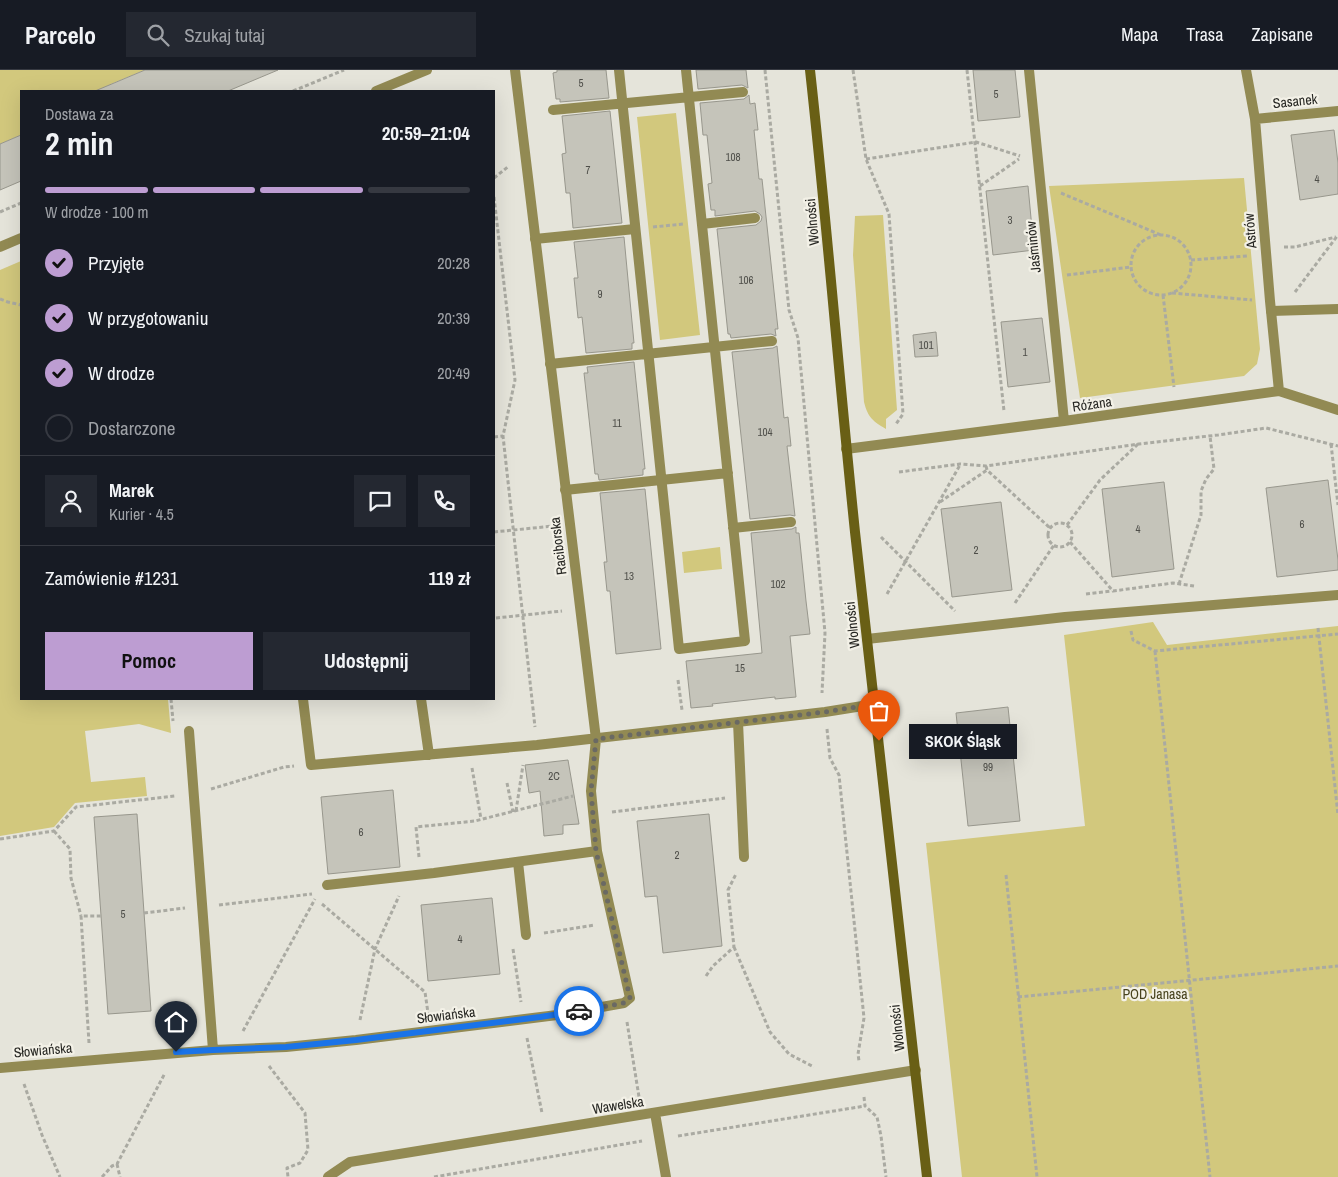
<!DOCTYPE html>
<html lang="pl">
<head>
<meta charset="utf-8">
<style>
  :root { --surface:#171b24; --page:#242831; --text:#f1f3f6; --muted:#9ea1a6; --line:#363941; --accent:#bd9dd2 }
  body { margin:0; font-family:"Archivo Narrow",sans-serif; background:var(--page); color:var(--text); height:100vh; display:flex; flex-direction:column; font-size:19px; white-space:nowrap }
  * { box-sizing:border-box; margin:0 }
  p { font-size:16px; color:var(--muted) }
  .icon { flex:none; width:28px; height:28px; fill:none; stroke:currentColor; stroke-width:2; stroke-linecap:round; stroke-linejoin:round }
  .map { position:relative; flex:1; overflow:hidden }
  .panel { position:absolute; left:20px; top:20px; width:475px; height:610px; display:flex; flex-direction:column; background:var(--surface); border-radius:0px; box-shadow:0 5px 20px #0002 }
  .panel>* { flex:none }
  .pin { position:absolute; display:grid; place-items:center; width:42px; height:42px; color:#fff; margin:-51px -21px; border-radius:50% 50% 50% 0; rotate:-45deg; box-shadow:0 0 5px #0007 }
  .pin .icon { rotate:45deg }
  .courier { position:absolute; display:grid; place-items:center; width:50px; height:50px; margin:-25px; border:4px solid #1a73e8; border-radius:50%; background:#fff; color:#222; box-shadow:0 1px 6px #0007 }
  .bubble { position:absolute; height:35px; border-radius:0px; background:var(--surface); box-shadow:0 5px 20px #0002; font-size:16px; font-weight:800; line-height:35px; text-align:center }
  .summary em { font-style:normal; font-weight:800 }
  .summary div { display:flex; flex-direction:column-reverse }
  .summary { display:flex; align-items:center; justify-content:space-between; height:85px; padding:0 25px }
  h1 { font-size:32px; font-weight:800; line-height:38px }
  .bar { display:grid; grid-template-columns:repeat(4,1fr); gap:8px 5px; align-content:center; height:60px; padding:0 25px }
  .bar i { height:6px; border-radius:4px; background:var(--line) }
  .bar .current { background:var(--accent) }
  .bar p { grid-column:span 4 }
  .line { display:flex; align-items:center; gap:12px; padding:0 25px; border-top:1px solid var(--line) }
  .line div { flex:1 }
  .round { display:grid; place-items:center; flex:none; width:52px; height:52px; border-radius:0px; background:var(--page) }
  ol { padding:0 25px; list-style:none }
  li { display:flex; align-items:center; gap:15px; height:55px }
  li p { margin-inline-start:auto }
  li .icon { padding:5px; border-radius:50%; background:var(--accent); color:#111; stroke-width:4 }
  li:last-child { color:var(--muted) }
  li i { width:28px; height:28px; border:2px solid var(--line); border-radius:50% }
  .button { display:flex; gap:10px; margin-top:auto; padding:10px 25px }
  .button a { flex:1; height:58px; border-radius:0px; background:var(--accent); color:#111; font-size:20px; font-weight:800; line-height:58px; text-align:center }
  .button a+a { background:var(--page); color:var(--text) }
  header { display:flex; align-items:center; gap:30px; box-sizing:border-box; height:70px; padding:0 25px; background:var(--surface); border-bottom:1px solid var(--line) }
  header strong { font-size:24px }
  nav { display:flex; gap:28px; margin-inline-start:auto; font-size:18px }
  .search { width:350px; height:45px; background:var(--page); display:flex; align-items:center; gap:12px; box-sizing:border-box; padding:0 18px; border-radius:0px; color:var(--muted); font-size:19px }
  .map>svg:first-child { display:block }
  .green { fill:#d2c87d }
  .building { fill:#c5c4ba; stroke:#98978d }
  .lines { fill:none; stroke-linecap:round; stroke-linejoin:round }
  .path { stroke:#aaaaa2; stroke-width:3; stroke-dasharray:4 2.5; stroke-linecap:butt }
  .lane { stroke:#928a53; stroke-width:10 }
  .street { stroke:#928a53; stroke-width:10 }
  .secondary { stroke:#695f15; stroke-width:10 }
  .done { stroke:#6a6963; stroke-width:5; stroke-dasharray:0 9 }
  .route { stroke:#1a73e8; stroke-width:6 }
  .labels { text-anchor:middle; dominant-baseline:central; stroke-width:4.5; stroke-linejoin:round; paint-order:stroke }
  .number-label { font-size:11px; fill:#4e4e49 }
  .street-label { font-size:14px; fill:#272723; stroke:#f3f1e7 }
  .park-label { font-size:14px; fill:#48431e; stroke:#f3f1e7 }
</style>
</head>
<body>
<header>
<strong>Parcelo</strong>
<div class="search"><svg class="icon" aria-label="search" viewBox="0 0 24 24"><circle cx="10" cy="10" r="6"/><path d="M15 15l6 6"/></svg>Szukaj tutaj</div>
<nav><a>Mapa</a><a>Trasa</a><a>Zapisane</a></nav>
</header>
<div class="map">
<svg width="1338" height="1107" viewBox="0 0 1338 1107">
  <rect width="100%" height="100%" fill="#e5e4da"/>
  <!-- green -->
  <path class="green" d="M0,0H145L111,14L113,21H21V65L0,74Z
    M676,43L700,265L660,270L637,47Z
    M1244,108L1260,279L1257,294L1244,306L1080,328L1049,116Z
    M883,145L897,340L886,349V359C873,351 868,348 864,332L853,185L855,146Z
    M21,191V629H168L171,663L139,654L85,661L91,712L145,707L147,726L75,733L54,757L0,766V200Z
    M720,477L722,499L684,503L682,482Z
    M1153,552L1167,575L1338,556V1107H962L926,773L1085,756L1064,565Z"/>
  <!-- building -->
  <path class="building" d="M145,0H278L228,21H95Z
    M557,0H606L609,28L560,32V29H556L553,3L557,2Z
    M696,0H746L748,18L742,15L698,19Z
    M973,0H1015L1020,47L978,51Z
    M749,25L750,34L755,33L758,60H754L759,109H762L778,259H775L776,266L771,264L731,268L730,264H728L717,159L756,155L761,151L762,147L760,144L755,141L715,146V140H711L708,114L712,113L707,65H703L700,33L744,29Z
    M610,41L622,153L573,158L570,123H566L562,84L566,83L562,46Z
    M1334,60L1338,93V124L1300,130L1291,65Z
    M21,65V111L0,120V74Z
    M1028,116L1034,180L993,185L986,121Z
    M624,167L634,273H632V279L586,283L582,247L578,248L574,208H578L574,172Z
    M1042,248L1050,312L1008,317L1001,252Z
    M936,262L938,286L915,287L913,265Z
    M777,276L784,348L788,347L791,376H787L795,446L790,445L750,449L732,282L773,278Z
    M634,292L645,399H643V405L599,410L598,404H595L584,303H588L587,297Z
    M1328,410L1338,490V500L1277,507L1266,418Z
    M1164,412L1174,499L1112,507L1102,419Z
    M645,419L661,579L616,584L610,521H607L604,492H607L600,423Z
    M1001,432L1012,520L952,527L941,439Z
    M796,457V463H799L806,531L810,564L790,566L796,627L775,629V627L712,634L713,636L691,638L686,591L762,583L751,463L792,459Z
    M1008,637L1020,751L968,756L956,643Z
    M568,690L579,754L563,755V764L544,766L540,721L529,723L525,695Z
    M393,720L400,797L328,804L321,727Z
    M137,744L151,941L108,944L94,747Z
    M709,744L722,876L663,883L657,826L645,827L637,751Z
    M492,828L500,904L428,911L421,835Z"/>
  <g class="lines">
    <!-- path -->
    <path class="path" d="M765,0L789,240L798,268L825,563L822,623
      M853,0L866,89L889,144L903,344L896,354
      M967,0L1004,341
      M293,21L344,0
      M866,89L976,72L1020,86
      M494,108L509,96
      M980,116L1019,89
      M1061,123L1161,165
      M494,127L515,310L503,366L535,657
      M0,142L21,133
      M653,157L684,154
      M1131 195a30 30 0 1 1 60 0a30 30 0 1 1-60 0Z
      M1284,177H1295L1336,167
      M1191,190L1247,186
      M1067,205L1131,197
      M1295,222L1338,165
      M1172,223L1252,230
      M1163,225L1174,317
      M0,229L8,232L21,235
      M494,367L503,366
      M1331,374L1338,435
      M986,396L987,400L1050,458
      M899,402L960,394L986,396L1139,374L1218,365L1266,358L1338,376
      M940,432L987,400
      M1048 465a12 12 0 1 1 24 0a12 12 0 1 1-24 0Z
      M1067,455L1100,410L1138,374
      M494,462L553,456
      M881,467L955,541
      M1070,472L1113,521L1173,513L1194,516
      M1179,514L1201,445V421L1206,409L1214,399L1210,366
      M887,524L960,395
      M1086,524L1112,521
      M1015,533L1054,475
      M496,548L562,541
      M1318,558L1338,745
      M1131,561L1133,570L1155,581L1338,564
      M1155,581L1210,1107
      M678,610L682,640
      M171,629L173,651
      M827,659L830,688L839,705L864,948L858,984L859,991
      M472,698L481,749
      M507,713L513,742
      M211,719L284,697L294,696
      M516,741L523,695
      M612,742L725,728
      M54,761L70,779L71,808L81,846
      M0,769L54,761L76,737L175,726
      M419,787L416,757L475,751L573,726
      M1006,805L1037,1107
      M322,834L425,922L428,943
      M219,835L312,824
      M144,843L185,838
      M544,863L595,855
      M734,877L770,962L789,984L814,997
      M513,879L521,932
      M706,906L713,896L734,877L728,820L736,804
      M1018,927L1338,896
      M360,950L375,879L399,826
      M627,952L639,1027
      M243,961L315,829
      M183,963L185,962L193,953
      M527,968L542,1043
      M89,973L81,846H101
      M269,996L305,1043L308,1080L300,1093L287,1098L288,1107
      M24,1014L42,1065L60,1107
      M864,1027L865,1036L877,1047L881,1066L886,1107
      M678,1066L865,1036
      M117,1094L120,1107
      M102,1107L112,1096L117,1094L165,1003
      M434,1107L642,1071"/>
    <!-- lane -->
    <path class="lane" d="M619,0L679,579L745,571L686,0
      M553,40L743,22
      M702,154L755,148
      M535,169L635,159
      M1271,241L1338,239
      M550,294L772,271
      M565,420L728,403
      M733,458L791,452
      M867,569L1065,547L1338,525
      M518,792L526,865"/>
    <!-- street -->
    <path class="street" d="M1029,0L1064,351
      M1246,0L1255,49L1270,231L1279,321
      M376,21L427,0
      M1255,49L1338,41
      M0,177L21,168
      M846,379L1064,351L1279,321L1338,340
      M303,629L311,695L537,675L825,642L875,634
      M421,629L429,685
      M738,652L744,787
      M189,661L213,980
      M327,815L434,803L597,781
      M0,998L213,980L286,977L356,970L557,945L624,933L630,928L597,781L591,721L596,669L515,0
      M655,1043L666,1107
      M328,1107L350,1092L916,1000"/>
    <!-- secondary -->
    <path class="secondary" d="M810,0C827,154 839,308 855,462C878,677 904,892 927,1107"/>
  </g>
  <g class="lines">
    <!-- done -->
    <path class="done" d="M579,941L624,933L630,928L596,781L591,721L596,669L825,642L874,634L879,671"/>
    <!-- route -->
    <path class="route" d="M176,982L213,980L286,977L356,970L540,947L579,941"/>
  </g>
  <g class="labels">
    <!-- number labels -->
    <g class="number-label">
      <text x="581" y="13">5</text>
      <text x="996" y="24">5</text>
      <text x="733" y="87">108</text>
      <text x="588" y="100">7</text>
      <text x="1317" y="109">4</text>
      <text x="1010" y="150">3</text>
      <text x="746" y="210">106</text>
      <text x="600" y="224">9</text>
      <text x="926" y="275">101</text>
      <text x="1025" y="282">1</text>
      <text x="617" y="353">11</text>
      <text x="765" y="362">104</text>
      <text x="1302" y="454">6</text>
      <text x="1138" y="459">4</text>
      <text x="976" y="480">2</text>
      <text x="629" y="506">13</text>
      <text x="778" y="514">102</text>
      <text x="740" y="598">15</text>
      <text x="988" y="697">99</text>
      <text x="554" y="706">2C</text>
      <text x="361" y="762">6</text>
      <text x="677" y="785">2</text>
      <text x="123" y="844">5</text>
      <text x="460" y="869">4</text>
    </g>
    <!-- street labels -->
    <g class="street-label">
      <text transform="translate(1295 31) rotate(-6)">Sasanek</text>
      <text transform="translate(812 152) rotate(-95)">Wolności</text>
      <text transform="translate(1250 161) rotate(-95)">Astrów</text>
      <text transform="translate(1033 177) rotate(-96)">Jaśminów</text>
      <text transform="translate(1092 334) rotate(-8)">Różana</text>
      <text transform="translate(558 476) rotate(-97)">Raciborska</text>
      <text transform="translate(852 555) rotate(-96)">Wolności</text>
      <text transform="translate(446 945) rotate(-7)">Słowiańska</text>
      <text transform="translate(897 958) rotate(-96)">Wolności</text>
      <text transform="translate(43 980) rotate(-5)">Słowiańska</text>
      <text transform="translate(618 1035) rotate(-9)">Wawelska</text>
    </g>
    <!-- park labels -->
    <g class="park-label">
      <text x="1155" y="924">POD Janasa</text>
    </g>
  </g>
</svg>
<div class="pin" style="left:879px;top:671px;background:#ea580c"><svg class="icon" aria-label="bag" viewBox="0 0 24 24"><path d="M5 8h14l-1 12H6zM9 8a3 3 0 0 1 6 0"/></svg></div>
<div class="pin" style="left:176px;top:982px;background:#1f2937"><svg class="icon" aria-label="home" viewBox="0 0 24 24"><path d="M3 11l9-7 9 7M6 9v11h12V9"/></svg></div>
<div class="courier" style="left:579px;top:941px"><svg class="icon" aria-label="car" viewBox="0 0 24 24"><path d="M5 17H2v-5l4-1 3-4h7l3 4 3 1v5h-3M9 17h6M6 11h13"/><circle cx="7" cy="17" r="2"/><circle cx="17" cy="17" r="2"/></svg></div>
<div class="bubble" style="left:909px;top:654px;width:108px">SKOK Śląsk</div>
<section class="panel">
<div class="summary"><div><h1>2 min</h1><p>Dostawa za</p></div><em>20:59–21:04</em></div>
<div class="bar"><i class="current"></i><i class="current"></i><i class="current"></i><i></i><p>W drodze · 100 m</p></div>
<ol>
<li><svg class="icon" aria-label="check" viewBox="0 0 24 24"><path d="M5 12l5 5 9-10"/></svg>Przyjęte<p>20:28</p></li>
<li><svg class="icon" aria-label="check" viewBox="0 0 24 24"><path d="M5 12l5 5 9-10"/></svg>W przygotowaniu<p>20:39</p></li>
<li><svg class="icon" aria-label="check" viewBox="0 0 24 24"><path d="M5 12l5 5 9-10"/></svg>W drodze<p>20:49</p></li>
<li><i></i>Dostarczone</li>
</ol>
<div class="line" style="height:90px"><a class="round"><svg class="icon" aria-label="person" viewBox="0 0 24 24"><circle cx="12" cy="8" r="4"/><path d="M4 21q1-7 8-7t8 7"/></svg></a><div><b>Marek</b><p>Kurier · 4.5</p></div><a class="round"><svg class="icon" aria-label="chat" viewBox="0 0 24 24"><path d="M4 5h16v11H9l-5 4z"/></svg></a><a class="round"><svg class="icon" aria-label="phone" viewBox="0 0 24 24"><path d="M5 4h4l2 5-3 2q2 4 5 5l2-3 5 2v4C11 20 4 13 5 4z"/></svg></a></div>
<div class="line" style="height:65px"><div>Zamówienie #1231</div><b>119 zł</b></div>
<div class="button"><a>Pomoc</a><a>Udostępnij</a></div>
</section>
</div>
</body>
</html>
